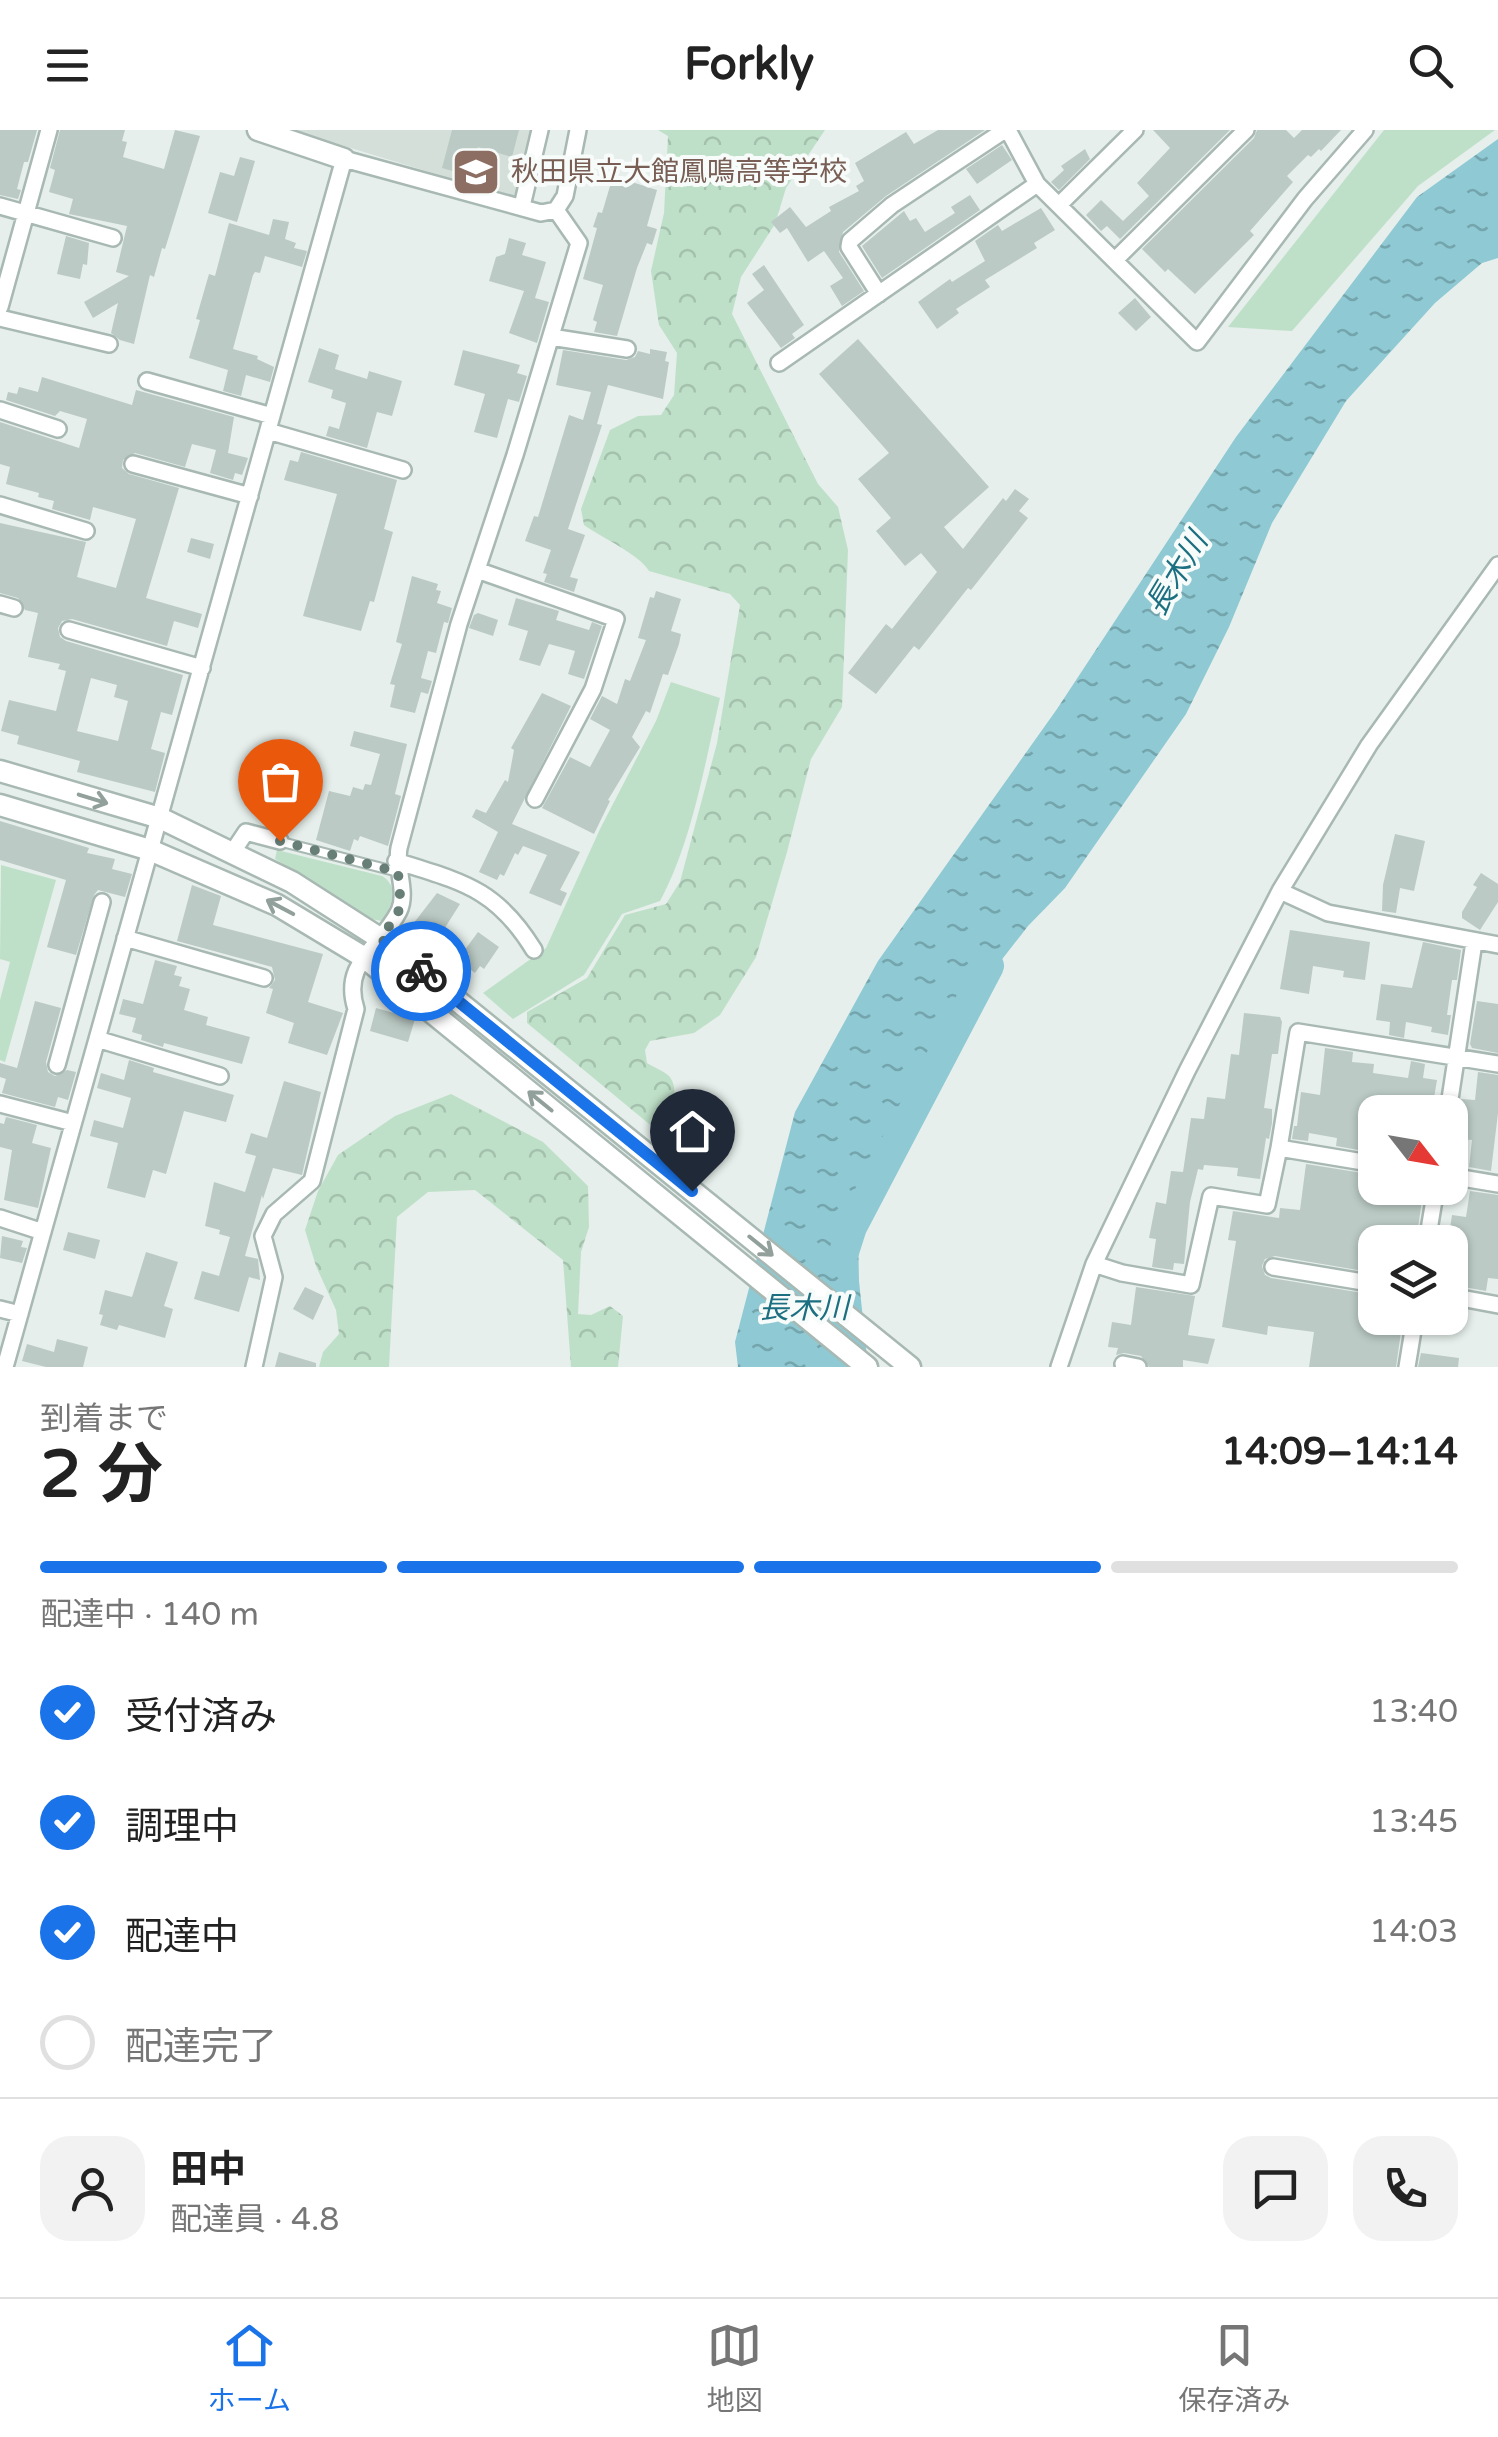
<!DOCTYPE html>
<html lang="ja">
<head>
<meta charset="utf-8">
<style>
  :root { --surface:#fff; --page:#f2f2f2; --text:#222; --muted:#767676; --line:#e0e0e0; --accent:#1a73e8 }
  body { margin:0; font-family:"Varela Round","Noto Sans JP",sans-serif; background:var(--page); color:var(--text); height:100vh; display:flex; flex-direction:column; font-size:38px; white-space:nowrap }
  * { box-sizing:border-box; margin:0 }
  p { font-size:32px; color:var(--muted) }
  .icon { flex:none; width:55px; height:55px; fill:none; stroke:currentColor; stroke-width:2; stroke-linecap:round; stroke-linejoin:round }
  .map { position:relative; height:1237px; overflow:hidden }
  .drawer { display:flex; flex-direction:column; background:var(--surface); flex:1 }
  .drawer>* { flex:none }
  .needle { width:65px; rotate:121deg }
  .buttons { position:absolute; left:1358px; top:965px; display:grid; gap:20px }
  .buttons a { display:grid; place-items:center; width:110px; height:110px; border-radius:20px; background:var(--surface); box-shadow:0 2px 8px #0004; font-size:50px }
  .pin { position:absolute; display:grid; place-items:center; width:85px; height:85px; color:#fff; margin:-102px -42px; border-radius:50% 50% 50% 0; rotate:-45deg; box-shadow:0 0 10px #0007 }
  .pin .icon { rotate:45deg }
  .courier { position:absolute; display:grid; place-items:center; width:100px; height:100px; margin:-50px; border:8px solid #1a73e8; border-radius:50%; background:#fff; color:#222; box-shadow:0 2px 12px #0007 }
  .headline em { font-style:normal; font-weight:700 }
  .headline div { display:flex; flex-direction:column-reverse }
  .headline { display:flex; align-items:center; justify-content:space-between; height:170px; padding:0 40px }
  h1 { font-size:65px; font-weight:700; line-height:75px }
  .bar { display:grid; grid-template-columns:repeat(4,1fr); gap:15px 10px; align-content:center; height:120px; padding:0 40px }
  .bar i { height:12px; border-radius:8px; background:var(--line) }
  .bar .on { background:var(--accent) }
  .bar p { grid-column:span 4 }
  .line { display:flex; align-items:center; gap:25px; padding:0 40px; border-top:2px solid var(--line) }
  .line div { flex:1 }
  .round { display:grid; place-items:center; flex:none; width:105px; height:105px; border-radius:30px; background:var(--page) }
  ol { padding:0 40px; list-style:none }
  li { display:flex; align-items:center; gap:30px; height:110px }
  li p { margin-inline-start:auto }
  li .icon { padding:10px; border-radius:50%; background:var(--accent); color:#fff; stroke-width:4 }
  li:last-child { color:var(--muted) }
  li i { width:55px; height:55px; border:5px solid var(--line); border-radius:50% }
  header { display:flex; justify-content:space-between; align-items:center; height:130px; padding:0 40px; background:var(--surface); font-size:45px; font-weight:700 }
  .menu { display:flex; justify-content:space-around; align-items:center; height:140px; border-top:2px solid var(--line); background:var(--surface); font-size:28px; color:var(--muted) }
  .menu a { display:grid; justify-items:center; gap:5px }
  .menu .on { color:var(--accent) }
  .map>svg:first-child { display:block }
  .built { fill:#d4dfda }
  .green { fill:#bfe0c8 }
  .forest { fill:url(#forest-crowns) }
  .water { fill:url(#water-ripples) }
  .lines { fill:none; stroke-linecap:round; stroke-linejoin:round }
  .river { stroke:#8ec9d4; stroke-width:30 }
  .building { fill:#bbcac4; fill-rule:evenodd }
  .service-casing { stroke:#a8b8b2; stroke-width:12 }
  .minor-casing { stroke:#a8b8b2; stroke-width:20 }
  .tertiary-casing { stroke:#a8b8b2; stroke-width:25 }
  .service { stroke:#fff; stroke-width:8 }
  .minor { stroke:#fff; stroke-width:15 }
  .tertiary { stroke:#fff; stroke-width:20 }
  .oneway { stroke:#92a09c }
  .done { stroke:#687f78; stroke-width:10; stroke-dasharray:0 18 }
  .route { stroke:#1a73e8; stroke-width:12 }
  .labels { text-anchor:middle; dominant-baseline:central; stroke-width:8; stroke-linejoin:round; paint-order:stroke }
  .education-label { font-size:28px; fill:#785e54; stroke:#f7fbf9; text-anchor:start }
  .water-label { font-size:30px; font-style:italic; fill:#1c6f80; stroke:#f7fbf9 }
</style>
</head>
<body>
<header><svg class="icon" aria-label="menu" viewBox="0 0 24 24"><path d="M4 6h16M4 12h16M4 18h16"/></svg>Forkly<svg class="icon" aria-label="search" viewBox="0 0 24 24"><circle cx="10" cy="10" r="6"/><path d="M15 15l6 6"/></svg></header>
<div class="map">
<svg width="1498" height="1237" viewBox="0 0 1498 1237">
  <defs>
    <pattern id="forest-crowns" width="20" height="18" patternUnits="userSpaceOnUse" patternTransform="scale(2.5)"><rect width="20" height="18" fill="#bfe0c8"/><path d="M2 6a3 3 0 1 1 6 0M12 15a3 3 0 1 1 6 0" fill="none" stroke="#a4c1ad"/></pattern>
    <pattern id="water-ripples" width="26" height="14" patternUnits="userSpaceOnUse" patternTransform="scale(2.5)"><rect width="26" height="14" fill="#8ec9d4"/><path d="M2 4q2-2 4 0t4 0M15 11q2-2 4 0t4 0" fill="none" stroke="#74a5ad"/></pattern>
  </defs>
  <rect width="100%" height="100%" fill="#e6efeb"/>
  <!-- built -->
  <path class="built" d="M292,0H536L523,58L511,67Z"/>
  <!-- green -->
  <path class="green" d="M1384,0H1495L1418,56L1292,201L1228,197Z
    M671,552L720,568C705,633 692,712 660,771L622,784L584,845L513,889L483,863L546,818L600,699L656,591Z
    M277,720L382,746C400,757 392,776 382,791L371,789L275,729Z
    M1,735L56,750L5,932L0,930V870L10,832L0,829Z"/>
  <!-- forest -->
  <path class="forest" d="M658,0H825L786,58L775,94L741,147L732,184L818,354L838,377L848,420L842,577L811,629L787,722L756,827L720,885L694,903L650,911L645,920L647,933C653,937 664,941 669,946C681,959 671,993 660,1003L527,893V882L587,848L625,785L666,774L680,752L717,613L740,475L730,464L649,441C639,424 602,408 584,395L581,379L610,300L638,286L661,285L674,265L677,223L659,195L651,141L664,83L668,6Z
    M451,964L543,1012L588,1056L589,1097L581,1122L578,1184L591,1185L610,1176L623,1186L618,1237H571L563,1130L475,1060L428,1062L397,1087L389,1237H319L323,1222L339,1204L336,1180L316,1136L305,1100L318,1061L338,1025L395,986Z"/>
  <!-- water -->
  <path class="water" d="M1498,9V128L1482,133L1435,173L1346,271L1272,393L1229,497L1186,584L1065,758L1028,796L934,917L857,1056L859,1151L868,1237H738L735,1212L795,982L878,831L1057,579L1236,307L1417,67Z"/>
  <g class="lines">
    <!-- river -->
    <path class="river" d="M843,1125L852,1097L989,836"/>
  </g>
  <!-- building -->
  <path class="building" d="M0,0H37L28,32H24L17,59L21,60L18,69L0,65Z
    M60,0H125L122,11L127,12L123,27L164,39L175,0L200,6L165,119L162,118L154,147L150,145L134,214L120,210L111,203L118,173L93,188L84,172L129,146L116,142L127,96L69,84L73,69L49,62L55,40L50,38Z
    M452,0H519L512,27L478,17L470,46L442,38Z
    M938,0H985L886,66L843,102L839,122L864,161L842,176L830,156L843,148L824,121L808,132L787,98L780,103L771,92L790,77L806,97L831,81L829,77L859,61L856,56L864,51L855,33L906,2L914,14Z
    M1153,0H1230L1120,109L1107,96L1101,101L1086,85L1101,70L1123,91L1149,66L1137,53L1170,18Z
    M1257,0H1286L1294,8L1302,0H1341L1321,21L1319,19L1311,27L1308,25L1287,46L1293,52L1250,101L1254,105L1195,164L1168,139L1165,142L1142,119L1254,8Z
    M1002,15L1012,30L977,54L966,39Z
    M1085,19L1090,29L1059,60L1051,52L1064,40L1061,36Z
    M240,27L255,31L237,92L208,83L220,42L234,46Z
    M613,46L657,60L647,96L657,99L652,115L647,113L637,138L617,206L594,202L597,192L593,190L603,155L583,149L597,98L593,97L598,82L602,83Z
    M970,65L980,80L882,148L862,116L904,81L910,91L916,88L925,102L955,83L951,77Z
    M1041,78L1055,100L1034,113L1037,118L985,150L990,157L956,179L959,183L937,199L918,172L950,149L952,152L985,131L975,111L998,95L1002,101Z
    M273,89L289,92L285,109L296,113L294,118L307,121L302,137L265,126L260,143L255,142L253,145L233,219L258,226L257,229L274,237L270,252L246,245L241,266L223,261L228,240L189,228L200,190L196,189L209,144L215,146L229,93L269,105Z
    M66,106L89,113L87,135L83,134L80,149L57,144Z
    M509,108L526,113L522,125L546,132L535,168L549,172L537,213L509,203L524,161L489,151L496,127L505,124Z
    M764,135L804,195L792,204L795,208L781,218L747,173L764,160L752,144Z
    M1135,168L1151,187L1136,201L1118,183Z
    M858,209L989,357L944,397L963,419L1003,368L1006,371L1015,359L1029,369L1019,381L1028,388L971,460L968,458L919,520L914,516L876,564L848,543L886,494L892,499L937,442L921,423L905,436L876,401L891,388L858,349L889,323L819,244Z
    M319,218L339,225L335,239L367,249L369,241L402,251L392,286L377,282L367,318L326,306L329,296L339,299L346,273L331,268L333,260L308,252Z
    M650,219L667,222L665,231L669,232L663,269L608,255L597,294L602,295L568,399L585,405L570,447L578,449L574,462L544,452L547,444L543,443L551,420L525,411L534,386L538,387L569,285L583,290L591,262L556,255L563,220L626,230L635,227L638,221L650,224Z
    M463,220L520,235L517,243L527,246L519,272L508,269L497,308L474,302L485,264L454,255Z
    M42,247L132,275L136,260L234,287L228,323L248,328L242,345L235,343L233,350L210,343L216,320L192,314L185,337L135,323L123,330L122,338L129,344L179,358L146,468L202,484L198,498L174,491L167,516L72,489L62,491L58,498L60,507L66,511L183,545L172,585L161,582L151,619L165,623L155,662L77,642L80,631L17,614L19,606L1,601L9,570L56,581L66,541L58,539L60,534L28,527L38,483L25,480L18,468L0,463V393L86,412L77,447L116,458L136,389L93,377L90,390L52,379L54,371L38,367L39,363L6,354L10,337L0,334V292L79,318L87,289L60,281L55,286L6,270L8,262L17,264L19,257L38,262ZM91,548L117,555L114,567L128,571L118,611L77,601Z
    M301,322L397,350L384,399L393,402L374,472L370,471L361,501L303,486L337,364L284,350L290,330L298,332Z
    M191,408L214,414L210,429L187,422Z
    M412,446L438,454L436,460L441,461L437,473L452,478L448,493L444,492L436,523L428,521L421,548L432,551L428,564L421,562L415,583L390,577L395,555L390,554L402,514L396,512Z
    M656,461L681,469L671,501L681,504L679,514L668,545L663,544L650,583L646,581L632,607L640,617L608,670L610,671L594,704L542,678L570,627L590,637L610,600L590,589L602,566L617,574L625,549L630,551L646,510L638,508L650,467L654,468Z
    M516,468L559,481L556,490L589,500L592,492L602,496L584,549L568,544L575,521L549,514L540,536L519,530L528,501L508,495Z
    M478,483L498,490L493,506L469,498L474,485Z
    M542,563L571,576L512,694L580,722L560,760L567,763L561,776L529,763L547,725L523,716L518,725L515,723L504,746L500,744L497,750L479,742L498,702L472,687L476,679L486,683L505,650L508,652L514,620L511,618Z
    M354,601L407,614L395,664L401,666L388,716L360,706L358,711L354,709L350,721L316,710L329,661L350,666L353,657L363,660L365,654L371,655L380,624L350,616Z
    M268,619L309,631L300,662L258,653Z
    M0,691L89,718L87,723L115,729L112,739L132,744L125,767L98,760L94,765L76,825L47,817L66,750L0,730Z
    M1395,704L1425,711L1414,761L1400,758L1396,783L1382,781L1383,755Z
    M1481,743L1498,754V772L1480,800L1462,788V782L1477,757L1473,755Z
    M192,755L221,766L213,795L323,824L308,872L343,883L327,925L288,913L294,893L266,883L273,859L269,858L275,850L272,837L177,811Z
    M437,763L460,774L436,812L415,799L417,796L413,794Z
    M1290,800L1370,812L1365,850L1343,847L1344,841L1313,836L1309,864L1280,859Z
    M478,802L499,817L484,839L480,836L475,843L462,833L469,824L464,821Z
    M1423,812L1461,820L1457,850H1452L1447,885H1451L1448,905L1431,902L1432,897L1406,892L1404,908L1389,905L1390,892L1376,890L1381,854L1412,858Z
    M155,830L177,836L174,845L182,847L179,856L190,859L184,880L208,887L206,895L250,907L242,934L164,913L163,917L141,910L142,905L132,902L136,888L119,884L123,869L143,874Z
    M35,871L61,878L46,932L48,942L55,946L67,940L76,942L68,970L58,967L55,977L2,963L6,949L0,947V933L17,938Z
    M1477,871L1498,874V923L1472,918L1470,914Z
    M376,878L415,889L408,912L370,901Z
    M1244,883L1280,887L1282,892L1278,924H1272L1264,978L1272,979V993L1269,1009L1266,1008L1260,1049L1237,1046L1238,1038L1204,1035L1203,1040L1198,1039L1190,1072L1184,1134L1174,1133L1173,1140L1152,1137L1156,1109L1149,1108L1156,1072L1166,1074L1171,1041L1183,1042L1191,988L1204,989L1207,967L1225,969L1231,924L1239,925Z
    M1325,918L1353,922L1352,932L1374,934L1373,943L1408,948L1411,931L1425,934L1423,948L1437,950L1433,974L1408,970L1407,976L1401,975L1400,982H1375V1023L1336,1016L1337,1008L1309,1003L1308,1011L1292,1009L1294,996H1297L1301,962L1320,965Z
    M129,930L154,938L153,942L234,965L226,992L184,981L166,1044L153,1040L145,1068L107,1058L118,1013L90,1006L94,990L123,998L131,968L97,958L101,943L124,950Z
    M1478,942L1498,945V983L1491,1041L1469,1037L1472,1010L1457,1009L1461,969L1475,970Z
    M284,951L321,962L302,1045L273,1038L263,1069L262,1065L245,1126L258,1129L260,1150L249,1147L239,1182L194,1169L202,1141L219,1146L230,1107L219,1104L220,1100L205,1096L214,1052L245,1062L256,1026L245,1023L251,1003L267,1008Z
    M6,987L37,995L32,1013L51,1018L38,1078L4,1070L12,1020L0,1017V993L4,994Z
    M1306,1034L1375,1045V1058H1413L1412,1062L1423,1063L1416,1112H1375V1143L1275,1126L1265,1129L1262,1136L1265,1145L1271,1148L1375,1165V1188H1403L1396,1237H1309L1314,1202L1268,1196L1267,1205L1222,1197L1236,1111L1228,1110L1233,1081L1279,1088L1280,1078L1300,1080Z
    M1470,1061L1498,1065V1149L1488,1148L1486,1161L1452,1155L1453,1146H1450L1448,1112L1452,1085L1466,1087Z
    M68,1102L100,1110L95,1129L63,1120Z
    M2,1106L23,1111L21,1117L27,1118L22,1133L0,1128Z
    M146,1122L178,1132L164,1176L173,1179L165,1208L119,1195L117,1200L100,1195L103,1185L99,1184L105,1160L132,1167Z
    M305,1157L324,1166L313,1190L293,1179Z
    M1136,1157L1195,1166L1188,1205L1215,1209L1208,1234L1183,1230V1237H1149L1141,1226L1124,1223L1116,1225L1118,1218L1108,1217L1112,1192L1131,1195Z
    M57,1209L88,1217L83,1237H46L22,1231L27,1214L54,1222Z
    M279,1222L316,1233V1237H275Z
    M1421,1223L1459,1228L1458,1237H1418Z"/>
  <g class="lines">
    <!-- service casing -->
    <g class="service-casing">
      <path id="service" d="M282,712L398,742"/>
    </g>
    <!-- minor casing -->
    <g class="minor-casing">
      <path id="minor" d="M1008,0L1037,54L1197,212L1305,69L1365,0
        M1060,74L1135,0
        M0,76L113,108
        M522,76L540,0
        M1116,129L1246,0
        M879,164L849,117L850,111L892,75L1005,0
        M0,177L49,0
        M0,188L109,214
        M551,207L627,219
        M779,233L1037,54
        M147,251L272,286
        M0,280L58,299
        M268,301L403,340
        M133,334L250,366
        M0,375L86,401
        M477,440L616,489L593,559L535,669
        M0,474L14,478
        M69,500L202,538
        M232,723L246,702L280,711
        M396,731C462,752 496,758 534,820
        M1280,761L1328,783L1498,815
        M125,808L264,848
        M97,909L220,946
        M57,935L102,772
        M0,974L73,993
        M1448,982L1474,812
        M1279,1018L1298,902L1498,934
        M1450,1046L1498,1054
        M0,1088L43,1102
        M1427,1112L1436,1058
        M1094,1134L1122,1143L1191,1155L1211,1066L1267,1075L1279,1018L1375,1034
        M1273,1137L1375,1154
        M1450,1166L1498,1175
        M0,1179L20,1184
        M1123,1234L1138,1237
        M5,1237L344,29L541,83L556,80L565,66L578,0
        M254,1237L274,1147L263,1106L274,1084L312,1051L356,879C341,832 380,819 399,781C408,762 395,738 399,718L459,494L515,325L579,113L556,80
        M1059,1237L1094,1134L1187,941L1280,761L1369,615L1498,435
        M1407,1237L1415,1188"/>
    </g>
    <!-- tertiary casing -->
    <g class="tertiary-casing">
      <path id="tertiary" d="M258,0L344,29
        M0,641L160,688L292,752L381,809L910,1237
        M0,675L150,720L277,775L365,828L867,1237"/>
    </g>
    <!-- service -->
    <use href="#service" class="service"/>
    <!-- minor -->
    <use href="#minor" class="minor"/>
    <!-- tertiary -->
    <use href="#tertiary" class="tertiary"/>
  </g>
  <!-- one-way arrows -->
  <defs><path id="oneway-shaft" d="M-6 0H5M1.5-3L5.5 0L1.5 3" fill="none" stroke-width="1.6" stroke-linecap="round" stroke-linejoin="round" transform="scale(2.5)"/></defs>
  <g class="oneway">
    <use href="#oneway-shaft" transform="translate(93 669) rotate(17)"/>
    <use href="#oneway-shaft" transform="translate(280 777) rotate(-152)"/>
    <use href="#oneway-shaft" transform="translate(540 971) rotate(-141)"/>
    <use href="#oneway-shaft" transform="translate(761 1116) rotate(39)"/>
  </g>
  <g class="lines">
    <!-- done -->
    <path class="done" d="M280,711L398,742L401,777L381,809L421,841"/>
    <!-- route -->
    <path class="route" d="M421,841L692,1061"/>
  </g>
  <!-- icons -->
  <defs>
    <g id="school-square" transform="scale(2.5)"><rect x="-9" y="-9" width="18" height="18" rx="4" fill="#8d6e63" stroke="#f7fbf9"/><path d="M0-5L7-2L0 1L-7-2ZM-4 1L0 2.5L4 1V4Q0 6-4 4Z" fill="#fff"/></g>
  </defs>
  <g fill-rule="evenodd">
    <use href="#school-square" x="476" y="42"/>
  </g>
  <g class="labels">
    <!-- education labels -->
    <g class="education-label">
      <text x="511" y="42">秋田県立大館鳳鳴高等学校</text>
    </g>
    <!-- water labels -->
    <g class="water-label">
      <text transform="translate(1177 444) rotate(-59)">長木川</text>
      <text x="804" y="1178">長木川</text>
    </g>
  </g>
</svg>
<div class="buttons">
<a><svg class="needle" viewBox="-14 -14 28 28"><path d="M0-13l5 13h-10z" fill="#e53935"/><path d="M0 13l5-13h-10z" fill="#767676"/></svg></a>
<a><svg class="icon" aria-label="layers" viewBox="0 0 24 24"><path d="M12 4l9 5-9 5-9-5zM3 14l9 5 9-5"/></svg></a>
</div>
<div class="pin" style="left:280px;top:711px;background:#ea580c"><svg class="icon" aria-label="bag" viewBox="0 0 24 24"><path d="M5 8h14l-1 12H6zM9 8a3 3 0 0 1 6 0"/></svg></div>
<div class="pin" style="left:692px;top:1061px;background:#1f2937"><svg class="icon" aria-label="home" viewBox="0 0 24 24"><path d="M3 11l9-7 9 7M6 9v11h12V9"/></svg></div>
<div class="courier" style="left:421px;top:841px"><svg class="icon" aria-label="bike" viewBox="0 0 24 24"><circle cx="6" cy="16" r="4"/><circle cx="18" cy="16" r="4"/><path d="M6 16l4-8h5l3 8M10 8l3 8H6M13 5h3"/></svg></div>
</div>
<section class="drawer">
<div class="headline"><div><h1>2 分</h1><p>到着まで</p></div><em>14:09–14:14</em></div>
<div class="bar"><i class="on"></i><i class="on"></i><i class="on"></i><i></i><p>配達中 · 140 m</p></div>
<ol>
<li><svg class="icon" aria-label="check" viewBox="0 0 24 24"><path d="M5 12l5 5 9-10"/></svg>受付済み<p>13:40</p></li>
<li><svg class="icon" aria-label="check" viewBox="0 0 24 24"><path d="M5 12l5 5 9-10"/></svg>調理中<p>13:45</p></li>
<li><svg class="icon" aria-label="check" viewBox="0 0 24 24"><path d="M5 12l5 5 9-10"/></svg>配達中<p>14:03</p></li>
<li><i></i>配達完了</li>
</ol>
<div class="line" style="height:180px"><a class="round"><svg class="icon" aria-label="person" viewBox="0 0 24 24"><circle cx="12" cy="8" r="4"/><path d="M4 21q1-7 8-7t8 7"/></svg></a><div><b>田中</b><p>配達員 · 4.8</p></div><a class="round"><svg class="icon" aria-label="chat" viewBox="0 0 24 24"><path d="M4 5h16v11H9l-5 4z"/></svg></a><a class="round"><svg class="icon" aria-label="phone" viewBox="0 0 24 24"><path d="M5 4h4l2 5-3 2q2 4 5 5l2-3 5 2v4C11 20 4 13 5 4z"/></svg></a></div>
</section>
<nav class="menu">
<a class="on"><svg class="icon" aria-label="home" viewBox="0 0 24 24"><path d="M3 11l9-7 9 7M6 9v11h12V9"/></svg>ホーム</a>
<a><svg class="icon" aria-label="map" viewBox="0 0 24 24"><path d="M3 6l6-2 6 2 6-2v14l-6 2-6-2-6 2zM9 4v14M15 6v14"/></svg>地図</a>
<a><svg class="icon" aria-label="saved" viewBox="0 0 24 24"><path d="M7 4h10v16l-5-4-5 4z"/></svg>保存済み</a>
</nav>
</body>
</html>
